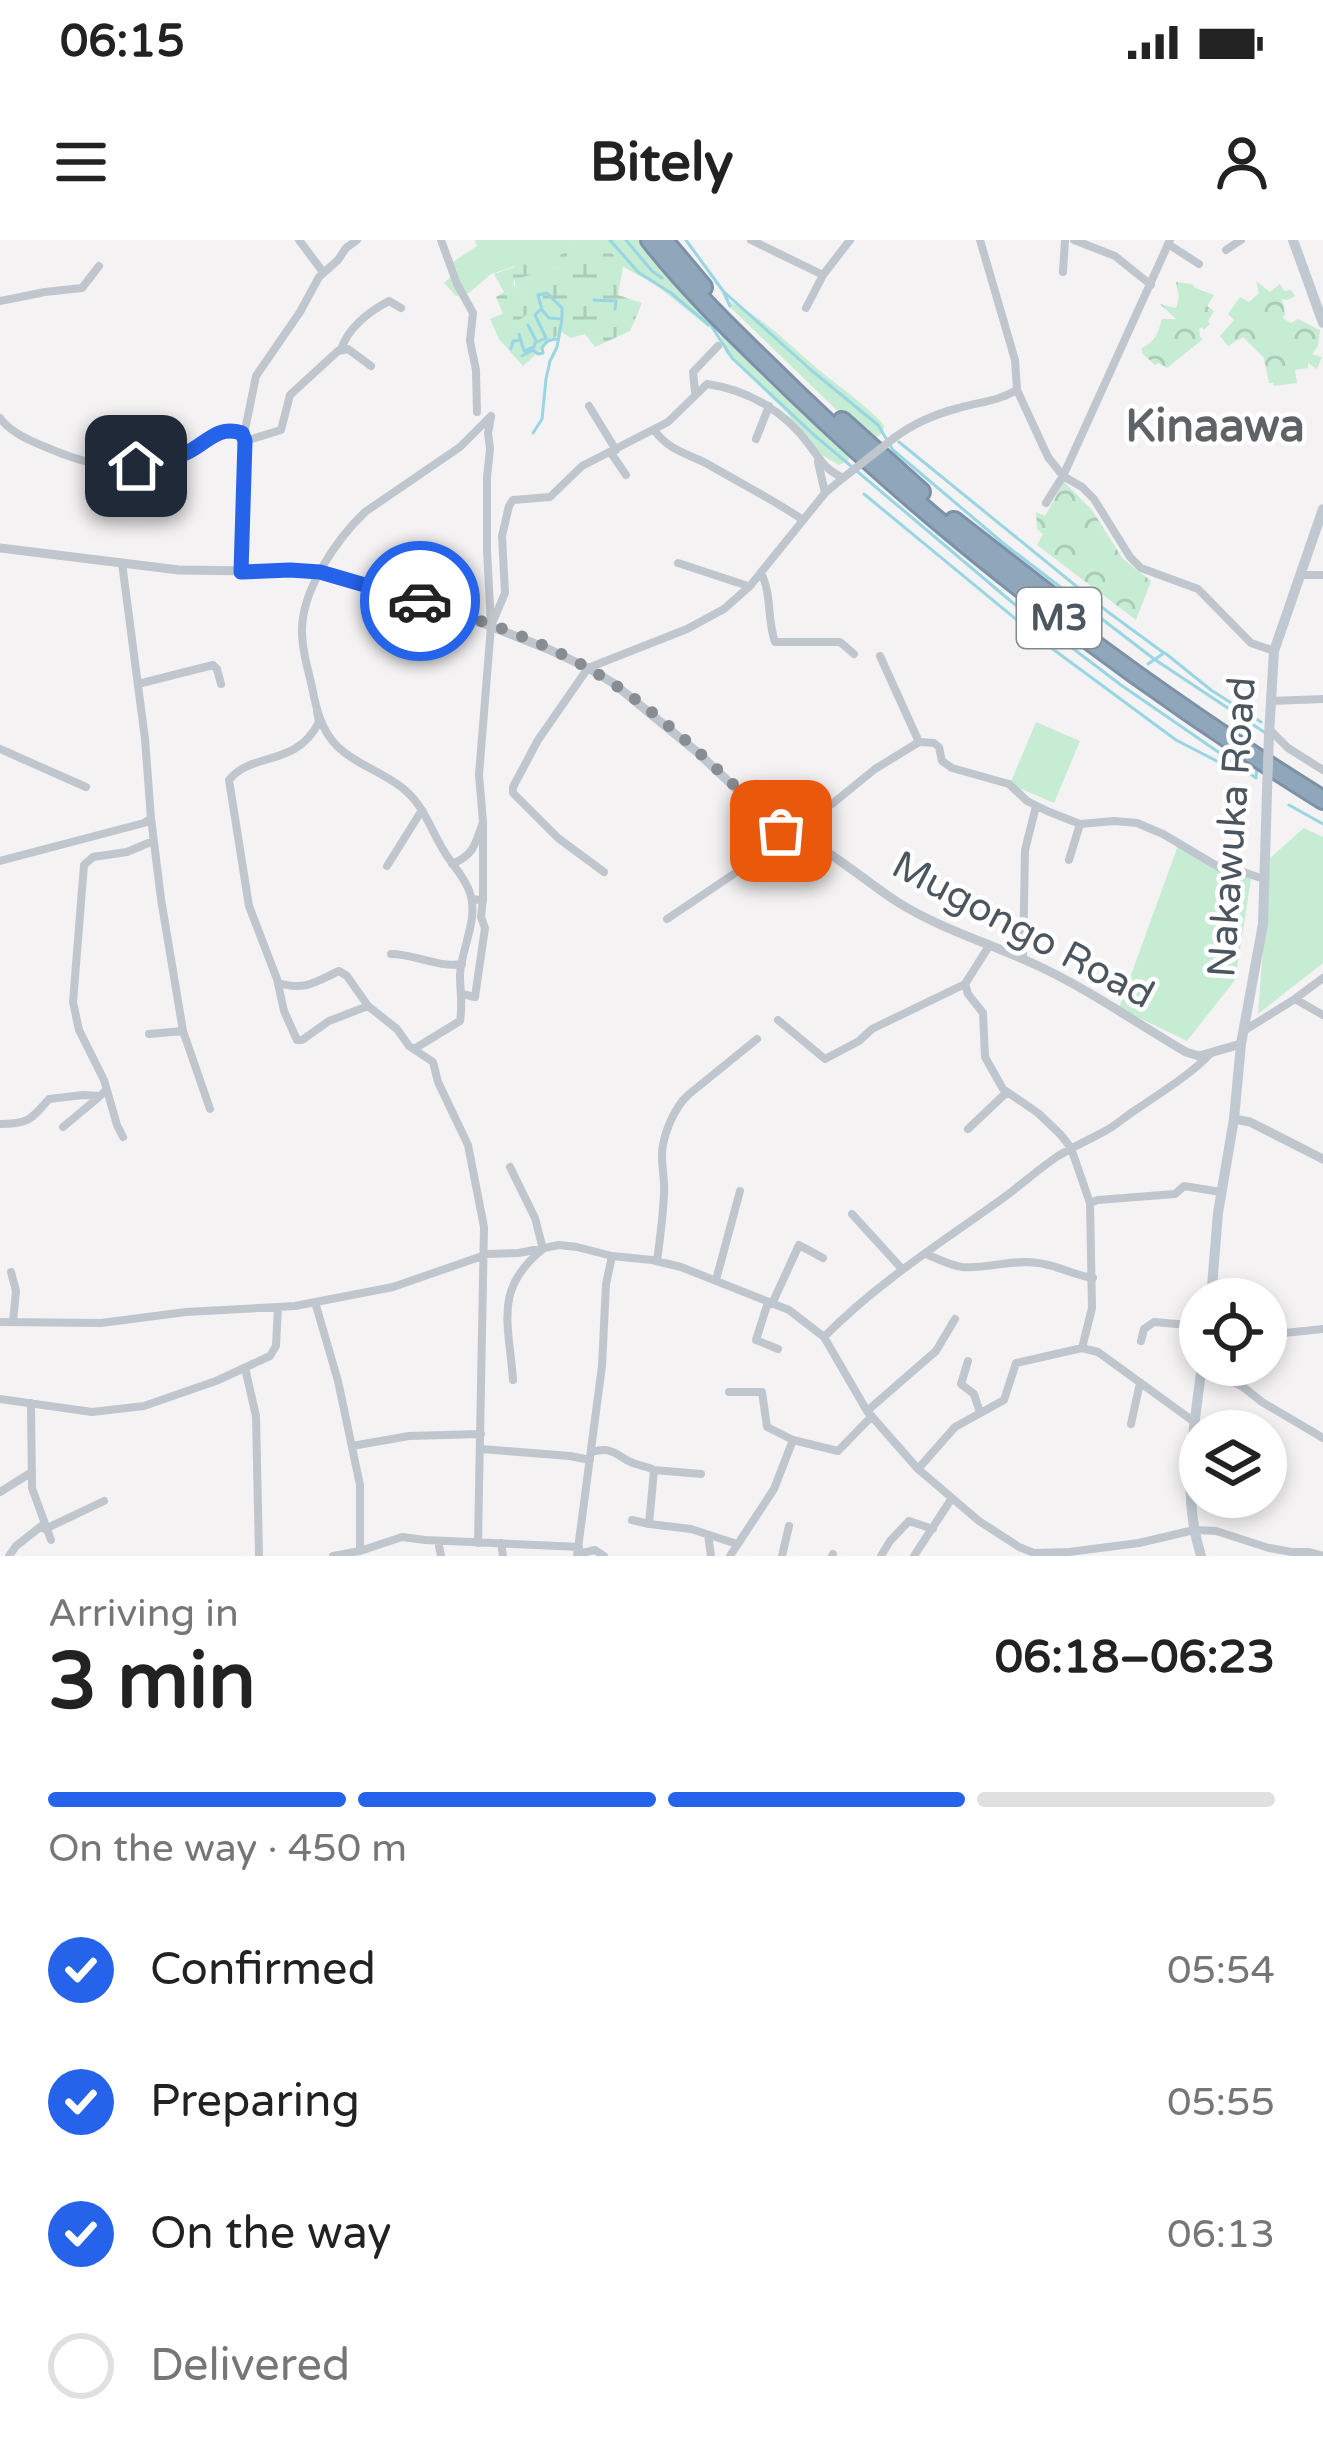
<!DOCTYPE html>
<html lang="en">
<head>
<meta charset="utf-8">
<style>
  :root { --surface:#fff; --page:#f6f6f6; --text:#222; --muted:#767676; --line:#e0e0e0; --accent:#2563eb }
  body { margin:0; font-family:"Varela Round",sans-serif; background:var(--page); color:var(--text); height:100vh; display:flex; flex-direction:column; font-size:45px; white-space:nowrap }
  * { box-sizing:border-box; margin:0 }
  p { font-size:39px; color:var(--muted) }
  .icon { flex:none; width:66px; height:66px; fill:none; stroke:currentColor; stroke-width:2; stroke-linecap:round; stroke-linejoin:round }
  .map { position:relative; height:1316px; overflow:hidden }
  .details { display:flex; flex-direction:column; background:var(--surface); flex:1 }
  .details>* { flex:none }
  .controls { position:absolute; left:1179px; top:1038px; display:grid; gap:24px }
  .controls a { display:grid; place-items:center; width:108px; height:108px; border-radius:50%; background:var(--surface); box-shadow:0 6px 18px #0003; font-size:60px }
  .pin { position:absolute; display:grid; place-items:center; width:102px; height:102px; color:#fff; margin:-51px; border-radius:24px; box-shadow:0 6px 18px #0006 }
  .courier { position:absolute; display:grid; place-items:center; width:120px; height:120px; margin:-60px; border:9px solid #2563eb; border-radius:50%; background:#fff; color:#222; box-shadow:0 3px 15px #0007 }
  .summary em { font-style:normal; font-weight:700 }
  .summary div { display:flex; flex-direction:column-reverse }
  .summary { display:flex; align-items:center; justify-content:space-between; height:204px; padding:0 48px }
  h1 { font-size:78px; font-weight:700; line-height:90px }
  .bar { display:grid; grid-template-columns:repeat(4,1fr); gap:18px 12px; align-content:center; height:144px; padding:0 48px }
  .bar i { height:15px; border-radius:9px; background:var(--line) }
  .bar .current { background:var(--accent) }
  .bar p { grid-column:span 4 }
  ol { padding:0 48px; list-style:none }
  li { display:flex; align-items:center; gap:36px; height:132px }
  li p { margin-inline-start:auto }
  li .icon { padding:12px; border-radius:50%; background:var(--accent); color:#fff; stroke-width:4 }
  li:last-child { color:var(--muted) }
  li i { width:66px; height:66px; border:6px solid var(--line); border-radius:50% }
  .status { display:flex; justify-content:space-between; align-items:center; height:84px; padding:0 60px; background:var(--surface); direction:ltr }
  .status svg { height:33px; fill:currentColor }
  header { display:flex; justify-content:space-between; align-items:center; height:156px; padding:0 48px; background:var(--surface); font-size:54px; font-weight:700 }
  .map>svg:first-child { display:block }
  .grass { fill:#c6ecd4 }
  .forest { fill:url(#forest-crowns) }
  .wetland { fill:url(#wetland-marsh) }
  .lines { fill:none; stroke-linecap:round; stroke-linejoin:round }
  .stream { stroke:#98d6e4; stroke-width:3 }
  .motorway-casing { stroke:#7b91a7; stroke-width:22 }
  .minor { stroke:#c0c6cd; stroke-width:8 }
  .tertiary { stroke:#c0c6cd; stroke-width:9 }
  .secondary { stroke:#c0c9d1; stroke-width:10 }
  .motorway { stroke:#8fa6bb; stroke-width:16 }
  .minor-bridge { stroke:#c0c6cd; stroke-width:8 }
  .secondary-bridge { stroke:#c0c9d1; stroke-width:10 }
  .done { stroke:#878d92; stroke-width:12; stroke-dasharray:0 21.6 }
  .route { stroke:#2563eb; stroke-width:15 }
  .labels { text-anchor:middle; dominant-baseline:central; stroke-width:9; stroke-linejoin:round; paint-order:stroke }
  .shield { fill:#fff; stroke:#82898e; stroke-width:3 }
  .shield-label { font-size:36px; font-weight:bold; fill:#4c565e }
  .street-label { font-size:39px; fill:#4c565e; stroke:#fff }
  .quarter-label { font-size:45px; font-weight:bold; fill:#5f6366; stroke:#fff }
</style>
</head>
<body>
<div class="status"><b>06:15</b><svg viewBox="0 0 49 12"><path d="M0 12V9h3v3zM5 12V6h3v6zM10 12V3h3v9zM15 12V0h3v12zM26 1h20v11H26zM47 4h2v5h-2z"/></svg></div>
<header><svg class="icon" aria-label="menu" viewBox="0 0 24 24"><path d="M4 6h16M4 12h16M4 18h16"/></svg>Bitely<svg class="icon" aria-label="person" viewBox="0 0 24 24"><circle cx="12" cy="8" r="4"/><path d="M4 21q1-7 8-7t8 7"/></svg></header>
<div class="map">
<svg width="1323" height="1316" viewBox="0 0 1323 1316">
  <defs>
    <pattern id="forest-crowns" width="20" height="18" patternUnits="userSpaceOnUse" patternTransform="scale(3)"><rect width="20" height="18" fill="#c6ecd4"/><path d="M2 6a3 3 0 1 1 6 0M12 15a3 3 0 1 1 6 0" fill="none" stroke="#acccb8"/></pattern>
    <pattern id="wetland-marsh" width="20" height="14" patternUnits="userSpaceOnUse" patternTransform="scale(3)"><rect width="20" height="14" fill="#c6ecd4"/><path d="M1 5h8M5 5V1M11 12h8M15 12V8" fill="none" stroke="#acccb8"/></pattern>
  </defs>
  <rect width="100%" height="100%" fill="#f4f2f2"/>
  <!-- grass -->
  <path class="grass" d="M475,0H574C564,11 561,23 552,33C544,43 538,44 535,57H528L515,49V26L491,34L469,53L456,56L444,43L457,31L453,22L477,6Z
    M601,0H643L719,90L851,212L848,221L839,225L818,213L787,173L726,113L719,90L707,86L656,45L620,25Z
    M729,61C766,79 789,105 819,130C842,149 865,164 884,185L883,193L869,201L732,69L727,63Z
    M531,70L554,98L523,126L499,99L490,79L504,73L510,87Z
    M1036,482L1080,501L1054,563L1010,544Z
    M1304,588L1323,597V723L1258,774L1270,618Z
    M1179,603L1251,639L1235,740L1187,801L1119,768Z"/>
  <!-- forest -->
  <path class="forest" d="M1256,41L1270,52L1280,44L1284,51L1291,50L1295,56L1288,60L1282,59L1285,74L1283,78L1291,83L1298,79L1320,90L1318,106L1312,114L1322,117L1317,129L1308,123V128L1295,130L1297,143L1274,146L1273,143H1269L1264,118L1243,97L1228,106L1220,96L1234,80L1228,74L1240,57L1249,62L1259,53Z
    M1176,42L1192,44L1195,48L1214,55L1207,66L1214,71L1208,81L1210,84L1204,90L1202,87L1199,89L1200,97L1203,99L1167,128L1159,123L1155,125L1142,113V108C1156,101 1158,93 1162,79H1176L1160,64L1176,68L1179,57Z
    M1064,242L1092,270L1123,319L1151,341L1136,380L1037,305L1043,294L1037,289L1036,272L1045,276Z"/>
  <!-- wetland -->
  <path class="wetland" d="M574,0H601L623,27L618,55L642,63L630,91L595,107L585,94L571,98L562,92L554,98L531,71L509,88L496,57L504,52L494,34L523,24L532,26V34L513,41L515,49L528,57H534L545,32L556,29L560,16Z"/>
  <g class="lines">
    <!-- stream -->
    <path class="stream" d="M610,0L638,32L671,53L709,85
      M626,0L652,31L662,38
      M686,0L723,51L811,130L878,185L893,210L1003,303L1154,419L1264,492
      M724,53L730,66
      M594,60L616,61L615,69
      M528,85L536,101
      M712,87L732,118L813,194L1013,363L1121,445L1256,538L1257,526
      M519,94L524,111L534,107
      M511,109L513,101L520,100
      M533,110L535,103L546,98L535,75L540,70
      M522,116L533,110L538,114L543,113L542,108L547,101L556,99
      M533,193L542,179L546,139L550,121L557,107L562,79V68L547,53L538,55L542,70L549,78L562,79
      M899,202L1108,372L1164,413L1148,424
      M864,254L1046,404L1176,500L1236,531
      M1165,413L1211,450L1261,482
      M1289,565L1323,584"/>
    <!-- motorway casing -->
    <g class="motorway-casing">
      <path id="motorway" d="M650,0C694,56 744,102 795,152C956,307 1134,442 1323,560
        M665,2L703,47
        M842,181L921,252
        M954,281L1071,372"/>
    </g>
    <!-- minor -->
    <path class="minor" d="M299,0L323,32
      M441,0L457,44L473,73L470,101L476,130L477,172
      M751,0L823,35
      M1074,0L1115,16L1151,45
      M1168,4L1199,24
      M1226,10L1241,0
      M1063,32L1065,0
      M0,61L45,52L82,48L99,26
      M806,68L823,35L850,0
      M341,109C349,87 368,72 389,61L401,68
      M1017,150L1048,217L1063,236L1082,247L1094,259L1130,317L1141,328L1198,349L1251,403L1274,411
      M695,152L693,132L718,106
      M589,166L616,210
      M0,178C11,193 31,201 48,208C78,221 106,229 140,225C155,223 171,219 185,213C207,204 219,181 244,195
      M655,191C670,212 691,214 711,226C742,244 774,260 803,280
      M894,198C914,183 935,174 959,168C980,162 998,161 1017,150L1015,120L980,0
      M756,199L769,166
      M245,201L281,190L290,155L338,111L348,109L371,126
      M611,213L626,235
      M818,222L825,253
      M1046,263L1063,236L1170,0
      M122,323L145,499L151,578L161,659L183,791L210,869
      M678,323L748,346
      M241,331L244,195L256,136L300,72L319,37L338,20L346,8L357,0
      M761,333C772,354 767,380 775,402H840L854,414
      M1301,335H1323
      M491,386L505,353L502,296L509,266L513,260L550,257L582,226L668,182L707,144C748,150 785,171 810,206C822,222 824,228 843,238L825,253L750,346L724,369L687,389L588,428L538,500L513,547V553L558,598L604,632
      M138,444L213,425L217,429L221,444
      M1271,461L1323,459
      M317,471L319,482C296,528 252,511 229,540L249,666L277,739L284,771L297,800H302L329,781L368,766L397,789L409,806L433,822L438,842L468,905L484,987L478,1303
      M1270,490L1288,508L1323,530
      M920,502L934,503L939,507L942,521L952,528L1009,544L1027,561L1047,571L1080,584L1114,581L1137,583L1163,594L1227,632H1243L1264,639
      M0,509L86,547
      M483,582L479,535L491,386L487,310V237L490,209L488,193L491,177
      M1069,620L1080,584
      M0,621L144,583L150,579
      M452,624C475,614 475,604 483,582V659L472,660
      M387,626L422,570
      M667,679L753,621L781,591L832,564L875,529L919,502L880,416
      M391,714C416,714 437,728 462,724
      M1023,719L1025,610L1036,566
      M278,743C306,751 315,742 339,731L347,736L368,766
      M965,744L968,754L983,773L985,817L1003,849L1038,873L1061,895L1071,908L1090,963
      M462,754L475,757L485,688L481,677L483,659
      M1296,758L1323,738
      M778,780L825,819L859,801L872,789L965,744L989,706
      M1245,790L1295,759L1323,775
      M149,794L183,791
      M414,809L460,781C463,765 460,751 460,735C461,709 479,679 470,653C465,636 449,622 441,606C430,587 423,566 406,551C386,533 356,525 337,506C321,490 316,468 312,447C308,429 302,411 302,392C301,351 336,300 365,272L460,207L491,176
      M0,884C28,884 31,880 49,859L83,855L100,856L106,850
      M63,887L99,857
      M968,889L1007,852
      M123,897L117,885L104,840L79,790L73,762L84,625L93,617L127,612L153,601
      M510,927L535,978L543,1009C493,1049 509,1083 513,1140
      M852,974L902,1029
      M926,1014C938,1019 949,1025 962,1027C987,1029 1013,1019 1038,1023C1057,1025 1073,1035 1093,1038
      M657,1021C660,999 663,976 664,954C665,941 662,929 662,916C662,896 674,868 688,855L757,799
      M11,1032L16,1051L13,1082
      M716,1040L740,951
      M315,1062L338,1141L360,1245V1311L333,1316
      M768,1062L756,1100L778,1109
      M772,1064L799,1005L823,1018
      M0,1082L101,1083L186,1072L295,1066L393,1047L488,1014L519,1013L559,1005L577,1007L612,1016L652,1020L681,1027L789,1070L824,1097L867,1171L918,1229L979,1281L1019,1307L1034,1313L1069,1312L1139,1303L1194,1290L1216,1291L1269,1308L1292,1312H1309L1323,1316
      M1266,1095L1323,1089
      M824,1097C876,1044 939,1004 999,961C1019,947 1037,930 1058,916C1074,906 1091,899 1107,890C1118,884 1127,875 1137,869C1163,851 1189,836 1211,813
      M1141,1101L1144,1089L1154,1082L1200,1086
      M1082,1108L1092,1068L1090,963L1098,960L1175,954L1184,946L1221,952
      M968,1121L961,1144L974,1154L980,1173
      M1202,1126L1243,1147L1262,1162L1323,1198
      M245,1128L256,1176L259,1316
      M729,1152H762L767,1187L793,1200
      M0,1159L92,1172L144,1166L216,1141L270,1116L276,1106L278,1067
      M31,1163L32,1248L51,1300
      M867,1171L936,1111L955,1079
      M1131,1184L1140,1143
      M352,1206L409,1196L481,1194
      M481,1209L570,1216L590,1220
      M592,1212C616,1205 618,1219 636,1224C642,1226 649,1227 654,1230L649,1284L691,1289L737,1304
      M918,1229L955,1187L1004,1160L1016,1123L1082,1108L1098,1112L1193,1181
      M654,1230L701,1234
      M0,1252L32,1232
      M632,1280L649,1284
      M45,1289L104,1261
      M708,1295L711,1316
      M438,1301L441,1316
      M501,1303L503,1316
      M360,1311L402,1297L425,1300L579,1307
      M578,1314L595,1310L604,1316
      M9,1316L16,1306L44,1284
      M577,1316L602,1126L606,1044L612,1016
      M730,1316L774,1249L793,1200L838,1211L871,1177
      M782,1316L789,1286
      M832,1316L833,1314
      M881,1316L890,1301L909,1281L933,1289
      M914,1316L952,1258"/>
    <!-- tertiary -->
    <path class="tertiary" d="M0,308L179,330L319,332L394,352L467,377L548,409L588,428L613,443L697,512L781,591C813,594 869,645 899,663C941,689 989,703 1034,724C1087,748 1136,783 1186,812L1199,816L1241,804
      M1234,879L1250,882L1323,919"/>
    <!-- secondary -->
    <path class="secondary" d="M1293,0L1323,83
      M1269,495L1274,411L1323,269
      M1211,1059L1218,973L1234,879L1241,804L1263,684L1267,552
      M1201,1316C1181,1252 1194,1189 1202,1125"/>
    <!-- motorway -->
    <use href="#motorway" class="motorway"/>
    <!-- minor-bridge -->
    <path class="minor-bridge" d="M843,238L894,198"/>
    <!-- secondary-bridge -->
    <path class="secondary-bridge" d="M1267,552L1269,495"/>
  </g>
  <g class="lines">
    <!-- done -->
    <path class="done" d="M420,361C477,379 539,399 591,430C656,467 727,538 781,591"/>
    <!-- route -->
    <path class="route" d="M136,226C153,223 170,219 186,213C208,203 216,185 242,193L245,201L241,332L290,330L320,332L420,361"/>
  </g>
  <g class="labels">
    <!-- shield labels -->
    <rect class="shield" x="1017" y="348" width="84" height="60" rx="9"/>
    <g class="shield-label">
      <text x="1059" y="378">M3</text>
    </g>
    <!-- street labels -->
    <g class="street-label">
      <text transform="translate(1232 587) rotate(-86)">Nakawuka Road</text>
      <text transform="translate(1023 690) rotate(28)">Mugongo Road</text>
    </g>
    <!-- quarter labels -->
    <g class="quarter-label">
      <text x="1215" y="187">Kinaawa</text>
    </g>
  </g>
</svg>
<div class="controls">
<a><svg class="icon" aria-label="locate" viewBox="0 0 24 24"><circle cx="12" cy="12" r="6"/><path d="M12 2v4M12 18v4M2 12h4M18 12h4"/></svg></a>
<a><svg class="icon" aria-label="layers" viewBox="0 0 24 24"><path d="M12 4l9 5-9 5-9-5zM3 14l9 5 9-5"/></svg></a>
</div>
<div class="pin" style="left:781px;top:591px;background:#ea580c"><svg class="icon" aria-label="bag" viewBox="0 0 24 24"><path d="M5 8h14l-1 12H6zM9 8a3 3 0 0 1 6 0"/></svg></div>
<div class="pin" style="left:136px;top:226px;background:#1f2937"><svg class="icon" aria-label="home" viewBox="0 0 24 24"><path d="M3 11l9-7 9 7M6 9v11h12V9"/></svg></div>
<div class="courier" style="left:420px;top:361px"><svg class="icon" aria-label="car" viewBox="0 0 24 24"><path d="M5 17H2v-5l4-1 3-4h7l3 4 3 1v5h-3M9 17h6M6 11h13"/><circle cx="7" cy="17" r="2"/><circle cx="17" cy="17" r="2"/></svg></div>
</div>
<section class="details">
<div class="summary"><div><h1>3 min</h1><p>Arriving in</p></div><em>06:18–06:23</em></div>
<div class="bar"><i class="current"></i><i class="current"></i><i class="current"></i><i></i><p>On the way · 450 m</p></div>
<ol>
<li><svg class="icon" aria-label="check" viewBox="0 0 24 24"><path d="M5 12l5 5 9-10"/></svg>Confirmed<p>05:54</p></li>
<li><svg class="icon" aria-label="check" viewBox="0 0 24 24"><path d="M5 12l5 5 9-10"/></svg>Preparing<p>05:55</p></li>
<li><svg class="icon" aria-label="check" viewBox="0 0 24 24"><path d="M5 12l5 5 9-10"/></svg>On the way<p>06:13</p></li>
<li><i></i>Delivered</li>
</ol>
</section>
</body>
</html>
